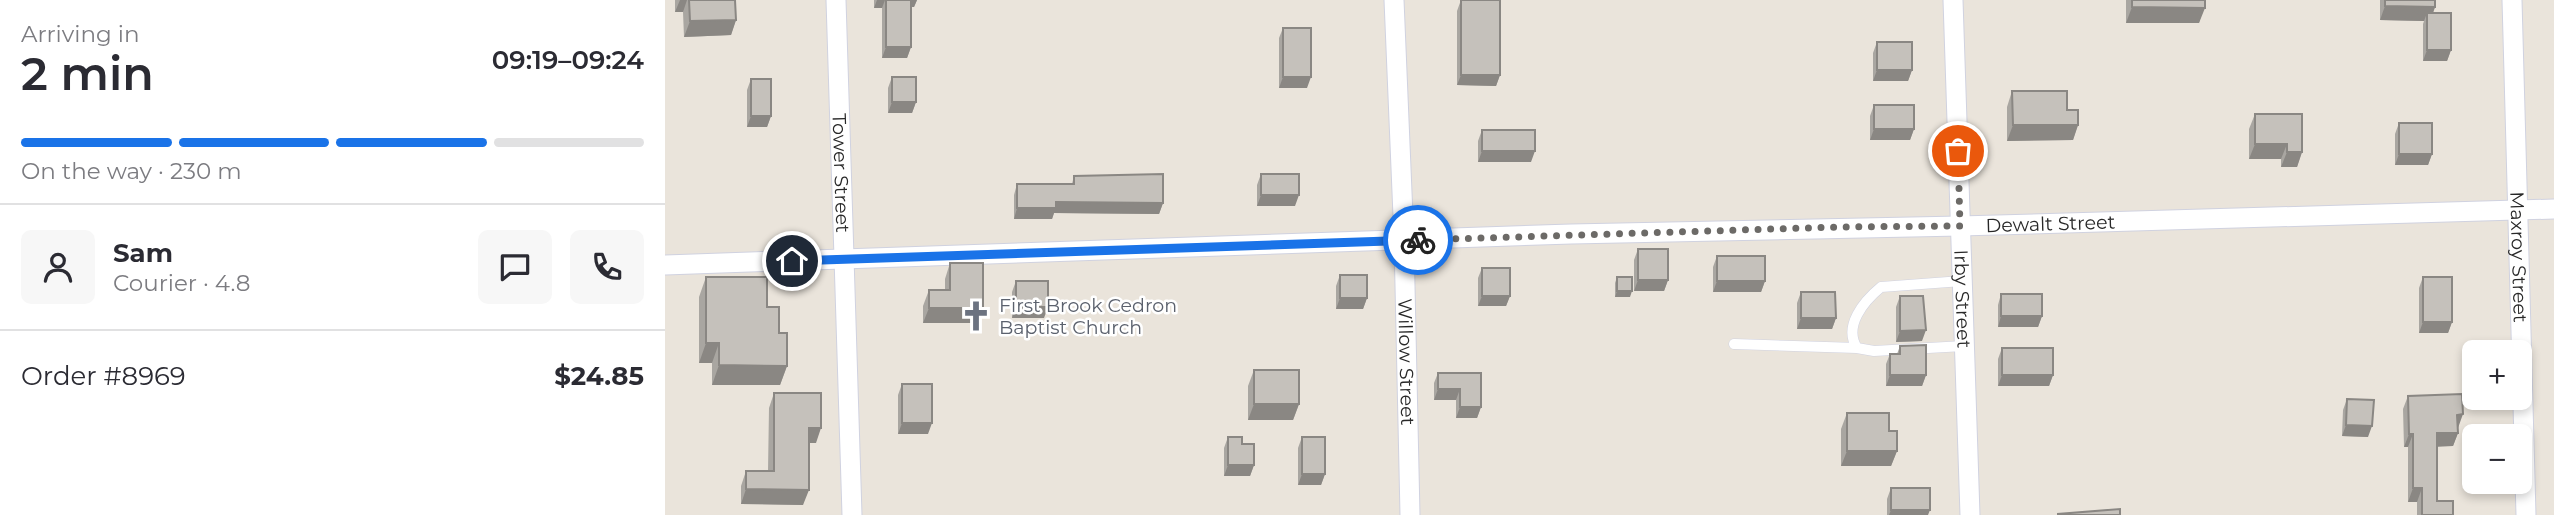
<!DOCTYPE html>
<html lang="en">
<head>
<meta charset="utf-8">
<style>
  :root { --surface:#fff; --page:#f7f7f7; --text:#2b2b33; --muted:#7c7c81; --line:#e1e1e2; --accent:#1a73e8 }
  body { margin:0; font-family:Montserrat,sans-serif; background:var(--page); color:var(--text); height:100vh; display:flex; flex-direction:column; font-size:26px; white-space:nowrap }
  * { box-sizing:border-box; margin:0 }
  p { font-size:23px; color:var(--muted) }
  .icon { flex:none; width:38px; height:38px; fill:none; stroke:currentColor; stroke-width:2; stroke-linecap:round; stroke-linejoin:round }
  .map { position:relative; flex:1; overflow:hidden }
  .drawer { display:flex; flex-direction:column; background:var(--surface); width:665px }
  .drawer>* { flex:none }
  .fabs { position:absolute; left:1797px; top:340px; display:grid; gap:14px }
  .fabs a { display:grid; place-items:center; width:70px; height:70px; border-radius:10px; background:var(--surface); box-shadow:0 4px 10px #0003; font-size:35px }
  .pin { position:absolute; display:grid; place-items:center; width:60px; height:60px; color:#fff; margin:-30px; border:4px solid #fff; border-radius:50%; box-shadow:0 2px 7px #0007 }
  .courier { position:absolute; display:grid; place-items:center; width:70px; height:70px; margin:-35px; border:5px solid #1a73e8; border-radius:50%; background:#fff; color:#222; box-shadow:0 2px 9px #0007 }
  .summary em { font-style:normal; font-weight:600 }
  .summary div { display:flex; flex-direction:column-reverse }
  .summary { display:flex; align-items:center; justify-content:space-between; height:119px; padding:0 21px }
  h1 { font-size:46px; font-weight:600; line-height:52px }
  .bar { display:grid; grid-template-columns:repeat(4,1fr); gap:10px 7px; align-content:center; height:84px; padding:0 21px }
  .bar i { height:9px; border-radius:5px; background:var(--line) }
  .bar .active { background:var(--accent) }
  .bar p { grid-column:span 4 }
  .line { display:flex; align-items:center; gap:18px; padding:0 21px; border-top:2px solid var(--line) }
  .line div { flex:1 }
  .round { display:grid; place-items:center; flex:none; width:74px; height:74px; border-radius:10px; background:var(--page) }
  main { display:flex; flex:1; min-height:0 }
  .map>svg:first-child { display:block }
  .lines { fill:none; stroke-linecap:round; stroke-linejoin:round }
  .lane-casing { stroke:#d0d2e0; stroke-width:11 }
  .street-casing { stroke:#d0d2e0; stroke-width:21 }
  .lane { stroke:#fff; stroke-width:10 }
  .street { stroke:#fff; stroke-width:19 }
  .wall { fill:#a9a6a1 }
  .shaded-wall { fill:#8a8783 }
  .building { fill:#c5c1bb; stroke:#8a8783; stroke-width:2 }
  .done { stroke:#6c6a67; stroke-width:7; stroke-dasharray:0 12.6 }
  .route { stroke:#1a73e8; stroke-width:9 }
  .labels { text-anchor:middle; dominant-baseline:central; stroke-width:5; stroke-linejoin:round; paint-order:stroke }
  .street-label { font-size:19px; fill:#282828; stroke:#fff }
  .worship-label { font-size:19px; fill:#5b616d; stroke:#fff; text-anchor:start }
</style>
</head>
<body>
<main>
<section class="drawer">
<div class="summary"><div><h1>2 min</h1><p>Arriving in</p></div><em>09:19–09:24</em></div>
<div class="bar"><i class="active"></i><i class="active"></i><i class="active"></i><i></i><p>On the way · 230 m</p></div>
<div class="line" style="height:126px"><a class="round"><svg class="icon" aria-label="person" viewBox="0 0 24 24"><circle cx="12" cy="8" r="4"/><path d="M4 21q1-7 8-7t8 7"/></svg></a><div><b>Sam</b><p>Courier · 4.8</p></div><a class="round"><svg class="icon" aria-label="chat" viewBox="0 0 24 24"><path d="M4 5h16v11H9l-5 4z"/></svg></a><a class="round"><svg class="icon" aria-label="phone" viewBox="0 0 24 24"><path d="M5 4h4l2 5-3 2q2 4 5 5l2-3 5 2v4C11 20 4 13 5 4z"/></svg></a></div>
<div class="line" style="height:91px"><div>Order #8969</div><b>$24.85</b></div>
</section>
<div class="map">
<svg width="1889" height="515" viewBox="0 0 1889 515">
  <rect width="100%" height="100%" fill="#eae4db"/>
  <g class="lines">
    <!-- lane casing -->
    <g class="lane-casing">
      <path id="lane" d="M1297,281L1216,287C1199,301 1178,326 1192,348L1209,351L1299,346
        M1069,344L1192,348"/>
    </g>
    <!-- street casing -->
    <g class="street-casing">
      <g id="street">
        <path id="s1" d="M171,0L187,515"/>
        <path id="s2" d="M729,0L739,240L745,515"/>
        <path id="s3" d="M1288,0L1305,515"/>
        <path id="s4" d="M1847,0L1861,515"/>
        <path id="s5" d="M0,265L906,234L1295,226L1889,209"/>
      </g>
    </g>
    <!-- lane -->
    <use href="#lane" class="lane"/>
    <!-- street -->
    <use href="#street" class="street"/>
  </g>
  <!-- wall -->
  <path class="wall" d="M10,0H70L71,20L66,35L19,37L18,12H10Z
    M209,0H252L249,7H246V47L242,58H217V8H209Z
    M796,0L835,75L831,86L792,85V11Z
    M1461,0H1540L1534,23H1461Z
    M1715,0H1770V7L1768,13L1786,50L1782,61H1758V24L1759,21L1715,20Z
    M618,28L642,88H614V38Z
    M1212,42L1247,70L1243,81H1208V53Z
    M227,77L251,102L247,113H223V88Z
    M86,79L106,116L102,127H82V90Z
    M1347,91L1402,110L1413,125L1408,140L1342,141V107Z
    M1209,105L1249,129L1245,140H1205V116Z
    M1590,114L1637,152L1632,167H1616V159H1584V129Z
    M1734,123L1767,154L1763,165H1730V134Z
    M817,130L866,162H813V141Z
    M596,174L630,206H592V185Z
    M409,176L498,203L494,214L389,213L387,219H349V195L352,184H407Z
    M973,249L1003,280L999,291H969V260Z
    M1052,256L1100,281L1096,292H1048V267Z
    M285,263L313,323H258V306L264,290H280V279Z
    M817,268L845,296L841,306H813V278Z
    M675,275L702,298L698,309H671V286Z
    M41,277L102,307L114,333L122,366L115,385H47V363H34V297Z
    M952,277L965,297H950V283Z
    M1758,277L1787,322L1783,333H1754V288Z
    M351,281L379,318H347V292Z
    M1136,292L1171,318L1167,329H1132V303Z
    M1336,294L1377,316L1373,327H1333V305Z
    M1235,296L1257,341L1231,342V307Z
    M1235,346L1261,375L1257,386H1221V364L1225,354H1232Z
    M1337,348L1388,375L1384,386H1333V359Z
    M589,370L634,404L628,420H583V386Z
    M773,373L816,407L812,418H791V400H769V383Z
    M237,384L263,434H233V395Z
    M109,393L151,443H144L138,505L76,504V486L81,471H103L104,408Z
    M1743,396L1792,428L1793,433L1788,446H1772V501L1788,515H1752V502H1743V447H1739L1738,409Z
    M1682,399L1703,437L1677,436L1678,410Z
    M1182,413L1224,431L1232,451L1226,466H1176V429Z
    M563,437L577,444L589,465L585,476H559V448Z
    M637,437L660,474L656,485H633V448Z
    M1226,488L1263,515H1222V499Z"/>
  <!-- shaded-wall -->
  <path class="shaded-wall" d="M15,0H22L18,12H10Z
    M212,0H220L217,8H209Z
    M244,0H252L249,7H242Z
    M1720,6L1770,7L1765,21L1762,13L1759,21L1715,20Z
    M1467,7L1540,8L1534,23H1461Z
    M71,20L66,35L19,37L25,21Z
    M221,47H246L242,58H217Z
    M1762,50H1786L1782,61H1758Z
    M1212,70H1247L1243,81H1208Z
    M796,75H835L831,86L792,85Z
    M618,77H646L642,88H614Z
    M227,102H251L247,113H223Z
    M86,116H106L102,127H82Z
    M1348,125H1413L1408,140L1342,141Z
    M1209,129H1249L1245,140H1205Z
    M1590,144H1622L1616,159H1584Z
    M817,151H870L866,162H813Z
    M1622,152H1637L1632,167H1616Z
    M1734,154H1767L1763,165H1730Z
    M596,195H634L630,206H592Z
    M391,202L498,203L494,214L389,213L387,219H349L352,208Z
    M973,280H1003L999,291H969Z
    M1052,281H1100L1096,292H1048Z
    M952,291H967L965,297H950Z
    M817,296H845L841,306H813Z
    M675,298H702L698,309H671Z
    M351,307H383L379,318H347Z
    M264,308H318L313,323H258Z
    M1336,316H1377L1373,327H1333Z
    M1136,318H1171L1167,329H1132Z
    M1758,322H1787L1783,333H1754Z
    M1261,330L1257,341L1231,342L1235,331Z
    M41,343H54L47,363H34Z
    M54,365L122,366L115,385H47Z
    M1225,375H1261L1257,386H1221Z
    M1337,375H1388L1384,386H1333Z
    M773,389H795L791,400H769Z
    M589,404H634L628,420H583Z
    M795,407H816L812,418H791Z
    M1798,414L1793,428L1792,415Z
    M237,423H267L263,434H233Z
    M1681,425L1707,426L1703,437L1677,436Z
    M144,428H156L151,443H138Z
    M1772,433H1793L1788,446L1768,447Z
    M1744,434H1748L1743,447H1739Z
    M1182,451H1232L1226,466H1176Z
    M563,465H589L585,476H559Z
    M637,474H660L656,485H633Z
    M1748,488H1757L1752,502H1743Z
    M81,489L144,490L138,505L76,504Z
    M1226,510H1265L1263,515H1224Z"/>
  <!-- building -->
  <path class="building" d="M24,0H70L71,20L25,21Z
    M221,0H246V47H221Z
    M796,0H835V75H796Z
    M1467,0H1540V8L1467,7Z
    M1720,0H1770V7L1720,6Z
    M1762,13H1786V50H1762Z
    M618,28H646V77H618Z
    M1212,42H1247V70H1212Z
    M227,77H251V102H227Z
    M86,79H106V116H86Z
    M1347,91H1402V110H1413V125H1348Z
    M1209,105H1249V129H1209Z
    M1590,114H1637V152H1622V144H1590Z
    M1734,123H1767V154H1734Z
    M817,130H870V151H817Z
    M498,174V203L391,202V208H352V184H409V176Z
    M596,174H634V195H596Z
    M973,249H1003V280H973Z
    M1052,256H1100V281H1052Z
    M285,263H318V308H264V290H285Z
    M817,268H845V296H817Z
    M675,275H702V298H675Z
    M41,277H102V307H114V333H122V366L54,365V343H41Z
    M952,277H967V291H952Z
    M1758,277H1787V322H1758Z
    M351,281H383V307H351Z
    M1136,292H1170L1171,318H1136Z
    M1336,294H1377V316H1336Z
    M1235,296H1258L1261,330L1235,331Z
    M1261,345V375H1225V354H1235V346Z
    M1337,348H1388V375H1337Z
    M589,370H634V404H589Z
    M773,373H816V407H795V389H773Z
    M237,384H267V423H237Z
    M109,393H156V428H144V490L81,489V471H109Z
    M1797,394L1798,414L1792,415L1793,433H1772V501H1788V515H1757V488H1748V434H1744L1743,396Z
    M1682,399L1709,400L1707,426L1681,425Z
    M1182,413H1224V431H1232V451H1182Z
    M563,437H577V444H589V465H563Z
    M637,437H660V474H637Z
    M1226,488H1265V510H1226Z
    M1455,509V515H1393V514Z"/>
  <g class="lines">
    <!-- done -->
    <path class="done" d="M753,240L1173,227L1295,226L1293,151"/>
    <!-- route -->
    <path class="route" d="M127,261L753,240"/>
  </g>
  <!-- icons -->
  <defs>
    <g id="church-bare" transform="scale(2.415)"><path d="M-1.2-6h2.4v3.5h3.3v2.4h-3.3V6h-2.4V-.1h-3.3v-2.4h3.3Z" fill="#6b7280" stroke="#fff" stroke-width="2.5" paint-order="stroke"/></g>
  </defs>
  <g fill-rule="evenodd">
    <use href="#church-bare" x="311" y="316"/>
  </g>
  <g class="labels">
    <!-- street labels -->
    <g class="street-label">
      <text stroke="none"><textPath href="#s1" startOffset="173">Tower Street</textPath></text>
      <text stroke="none"><textPath href="#s5" startOffset="1386">Dewalt Street</textPath></text>
      <text stroke="none"><textPath href="#s4" startOffset="257">Maxroy Street</textPath></text>
      <text stroke="none"><textPath href="#s3" startOffset="299">Irby Street</textPath></text>
      <text stroke="none"><textPath href="#s2" startOffset="362">Willow Street</textPath></text>
    </g>
    <!-- worship labels -->
    <g class="worship-label">
      <text x="334" y="305">First Brook Cedron<tspan x="334" dy="22">Baptist Church</tspan></text>
    </g>
  </g>
</svg>
<div class="fabs">
<a>+</a>
<a>−</a>
</div>
<div class="pin" style="left:1293px;top:151px;background:#ea580c"><svg class="icon" aria-label="bag" viewBox="0 0 24 24"><path d="M5 8h14l-1 12H6zM9 8a3 3 0 0 1 6 0"/></svg></div>
<div class="pin" style="left:127px;top:261px;background:#1f2937"><svg class="icon" aria-label="home" viewBox="0 0 24 24"><path d="M3 11l9-7 9 7M6 9v11h12V9"/></svg></div>
<div class="courier" style="left:753px;top:240px"><svg class="icon" aria-label="bike" viewBox="0 0 24 24"><circle cx="6" cy="16" r="4"/><circle cx="18" cy="16" r="4"/><path d="M6 16l4-8h5l3 8M10 8l3 8H6M13 5h3"/></svg></div>
</div>
</main>
</body>
</html>
